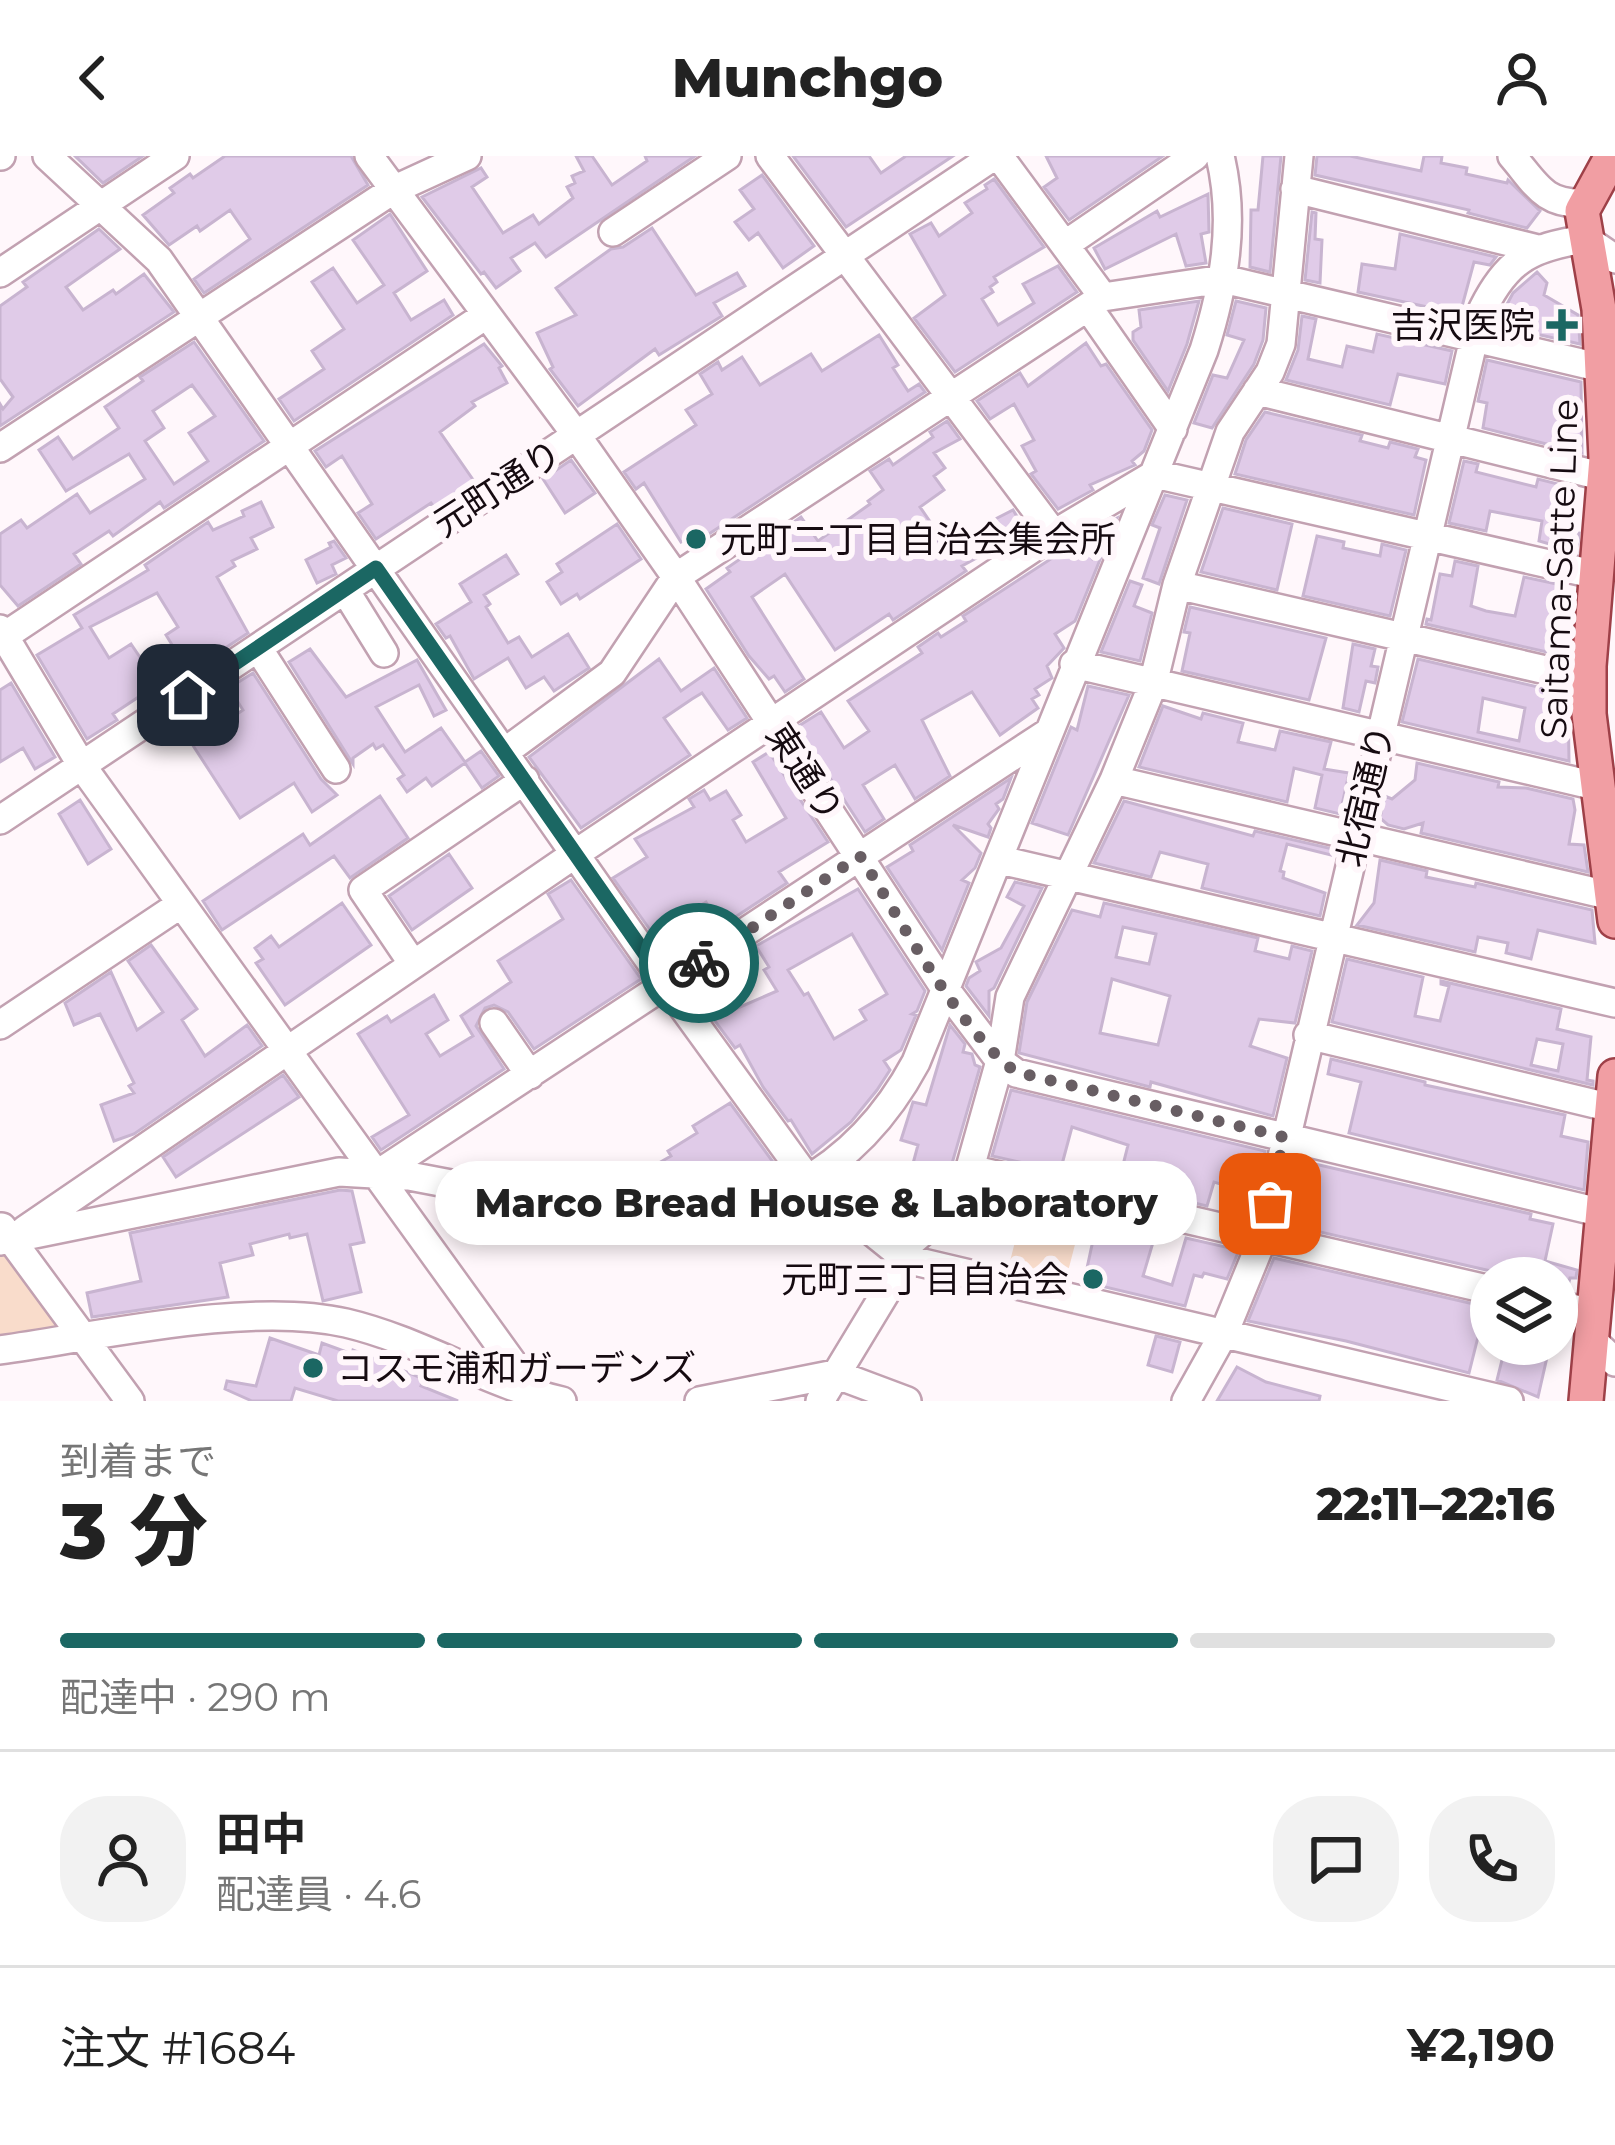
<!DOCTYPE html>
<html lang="ja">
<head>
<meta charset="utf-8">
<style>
  :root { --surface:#fff; --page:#f2f2f2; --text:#222; --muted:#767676; --line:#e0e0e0; --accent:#1b6763 }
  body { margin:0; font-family:Montserrat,"Noto Sans JP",sans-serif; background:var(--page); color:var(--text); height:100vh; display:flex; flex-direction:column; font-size:45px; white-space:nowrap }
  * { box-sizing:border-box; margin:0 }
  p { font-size:39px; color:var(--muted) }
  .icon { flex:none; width:66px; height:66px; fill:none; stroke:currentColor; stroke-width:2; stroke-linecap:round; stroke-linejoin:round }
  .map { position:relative; height:1245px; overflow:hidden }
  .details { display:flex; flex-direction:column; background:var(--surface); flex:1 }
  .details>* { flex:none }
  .controls { position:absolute; left:1470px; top:1101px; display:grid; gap:24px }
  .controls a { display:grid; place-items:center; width:108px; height:108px; border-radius:50%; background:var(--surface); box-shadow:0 6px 18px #0003; font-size:60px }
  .pin { position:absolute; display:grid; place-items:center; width:102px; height:102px; color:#fff; margin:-51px; border-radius:24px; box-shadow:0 6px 18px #0006 }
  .courier { position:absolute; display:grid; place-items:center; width:120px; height:120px; margin:-60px; border:9px solid #1b6763; border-radius:50%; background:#fff; color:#222; box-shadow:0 3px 15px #0007 }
  .bubble { position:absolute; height:84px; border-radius:42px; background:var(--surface); box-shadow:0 6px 18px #0003; font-size:39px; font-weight:800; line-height:84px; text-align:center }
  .overview em { font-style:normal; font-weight:800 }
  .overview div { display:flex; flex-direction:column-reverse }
  .overview { display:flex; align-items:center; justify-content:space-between; height:204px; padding:0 60px }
  h1 { font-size:78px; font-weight:800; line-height:90px }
  .bar { display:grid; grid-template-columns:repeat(4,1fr); gap:18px 12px; align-content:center; height:144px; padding:0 60px }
  .bar i { height:15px; border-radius:9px; background:var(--line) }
  .bar .current { background:var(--accent) }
  .bar p { grid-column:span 4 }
  .line { display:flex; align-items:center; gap:30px; padding:0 60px; border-top:3px solid var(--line) }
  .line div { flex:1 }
  .round { display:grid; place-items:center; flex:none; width:126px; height:126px; border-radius:48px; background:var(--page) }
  header { display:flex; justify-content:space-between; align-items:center; height:156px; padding:0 60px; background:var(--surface); font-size:54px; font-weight:800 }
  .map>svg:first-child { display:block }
  .green { fill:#f9dccb }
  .building { fill:#e0cbe8; stroke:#c8b4d0; stroke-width:3; fill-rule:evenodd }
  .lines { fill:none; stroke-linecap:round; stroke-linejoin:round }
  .minor-casing { stroke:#c2a1b1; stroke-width:32 }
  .major-casing { stroke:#9e4048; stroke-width:38 }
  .minor { stroke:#fff; stroke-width:27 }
  .major { stroke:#f19ea3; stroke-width:33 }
  .done { stroke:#685e63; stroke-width:12; stroke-dasharray:0 21.6 }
  .route { stroke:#1b6763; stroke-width:15 }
  .poi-dot { fill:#1b6763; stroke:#fff7fb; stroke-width:4.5 }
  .labels { text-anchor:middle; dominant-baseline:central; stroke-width:12; stroke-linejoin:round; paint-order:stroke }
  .poi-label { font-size:36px; fill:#160b11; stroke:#fff7fb; text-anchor:end }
  .street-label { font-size:36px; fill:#160b11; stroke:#fff7fb }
</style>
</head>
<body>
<header><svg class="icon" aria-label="back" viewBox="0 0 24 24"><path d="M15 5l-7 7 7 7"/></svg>Munchgo<svg class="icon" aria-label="person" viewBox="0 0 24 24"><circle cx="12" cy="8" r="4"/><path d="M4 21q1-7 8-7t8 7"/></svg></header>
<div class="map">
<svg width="1615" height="1245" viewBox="0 0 1615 1245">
  <rect width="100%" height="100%" fill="#fff7fb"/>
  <!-- green -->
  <path class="green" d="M1029,1031L1086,1046L1064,1131L1007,1117Z
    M9,1093L67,1176L0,1186V1095Z"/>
  <!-- building -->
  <path class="building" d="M75,0H143L103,27Z
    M225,0H351L368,29L204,137L194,123L250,83L230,54L200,75L197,70L169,89L143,59L174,37L170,32L190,18L193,22Z
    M576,0H592L612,29L647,5L645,0H695L546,101L535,87L511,102L520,115L496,132L484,116L481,118L422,41L481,12L487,21L472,31L503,77L533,59L539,68L573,42L567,31L575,27L572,20L584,15Z
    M793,0H869L881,17L906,0H953L846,71Z
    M1046,0H1163L1069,64L1044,31L1057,22Z
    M1263,0H1281L1270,116L1250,111L1251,54H1258Z
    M1317,0H1350L1421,15L1424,0H1442L1441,7L1467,12L1466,18L1507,27L1508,24L1540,55L1527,72L1468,57L1469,54L1315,19Z
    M762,19L814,90L783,112L758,77L749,84L735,66L754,53L740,34Z
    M994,23L1044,91L994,121L997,126L990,131L993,136L982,143L998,169L1034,147L1023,128L1058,110L1077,136L955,216L914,162L945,139L910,78L931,67L939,80L972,57L965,47L987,33L985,29Z
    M1208,38L1209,76L1201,78L1206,107L1186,110L1176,78L1105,113L1094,92L1157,55L1160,61Z
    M1312,56L1316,57L1315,83L1322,84L1320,127L1305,124Z
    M390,58L427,115L394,137L411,164L444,144L453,159L294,265L279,243L324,213L312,195L344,173L312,126L333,112L357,147L384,129L353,84Z
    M652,72L696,139L737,117L745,130L714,147L722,160L659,199L655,193L578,250L550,213L553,211L537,177L576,159L556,132L611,93L623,91Z
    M99,73L120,93L66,131L83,154L113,134L116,138L144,118L174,156L0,270V248L3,253L13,241L0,223V150L27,131L23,126Z
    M1400,78L1496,101L1490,109L1474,106L1460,158L1358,136L1362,108L1395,113Z
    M1537,116L1547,127L1544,139L1578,159L1580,188L1496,169L1513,137Z
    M1199,145L1187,188L1168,235L1133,184V176L1141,171L1139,154Z
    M1236,145L1266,152L1263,184L1254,208L1212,272L1194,267L1213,219L1227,222L1244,184L1227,179Z
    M1302,160L1316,163L1308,203L1342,211L1347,190L1373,196L1377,178L1452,195L1445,228L1398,218L1390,249L1286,224L1298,194Z
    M879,179L898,209L893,212L908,235L919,228L925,236L689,391L685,384L681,386L644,327L636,333L624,316L696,269L686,254L712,238L700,218L718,206L722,214L742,201L760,229L811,198L822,215Z
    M194,186L264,285L164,352L160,346L113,380L109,375L74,398L81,408L18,450L0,429V378L21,364L27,372L77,338L90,357L145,323L129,298L66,335L39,294L58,281L73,303L119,272L105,251L143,225L140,221ZM192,229L215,260L189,277L208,305L174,328L145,285L164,272L153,255Z
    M1086,187L1101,210L1106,208L1152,274L1144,295L1132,305L1135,309L1090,329L1093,334L1058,353L1031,318L1036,315L1022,290L1034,284L1014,248L990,263L977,245L1020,217L1028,230Z
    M484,188L502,210L499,212L507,227L472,246L475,250L440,276L474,325L435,352L431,347L376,383L358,357L372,348L342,300L326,311L315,295Z
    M1487,204L1581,226L1582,297L1483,272L1487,247L1478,245Z
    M1265,256L1362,279L1360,285L1388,292L1390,286L1418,293L1415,301L1426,304L1414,359L1235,318L1246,284Z
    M947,265L960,283L934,297L945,312L934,320L944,334L920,351L931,367L926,370L948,401L970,385L966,378L1013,354L1026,375L962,410L966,415L893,464L889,458L835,494L785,418L752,441L804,523L785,536L774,520L769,523L749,500L706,433L730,416L727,412L801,361L818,385L870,348L868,345L883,334L870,315L889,303L893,309L933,281L930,276Z
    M571,304L595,337L565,357L543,323Z
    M1464,305L1478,308L1476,316L1536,331L1538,323L1574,332L1567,375L1579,377L1577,396L1539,385L1542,365L1490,355L1486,375L1449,367Z
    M1165,339L1187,344L1159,428L1143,422L1160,372L1152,369Z
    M261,346L273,371L251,382L257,393L232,405L235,410L217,421L248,477L204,506L201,500L185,510L166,479L178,471L157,437L90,471L109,502L131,488L158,528L113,558L117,564L87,583L37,499L82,472L74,459L148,414L145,409L177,387L208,366L213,374L244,360L242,355Z
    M1223,352L1292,368L1277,434L1201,416Z
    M1117,362L1075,465L1055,478L1064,492L1047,510L1052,522L1035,533L1039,539L1032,543L1038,552L1000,579L972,536L922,564L950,620L915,643L895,609L863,629L884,663L865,676L797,571L821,556L844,592L869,575L848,545L922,497L918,491L938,477L941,481L966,465L963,460L1080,384L1092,402L1107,367Z
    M617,368L641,403L580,443L577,438L561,448L547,426L562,416L557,408Z
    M1317,380L1344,386L1343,392L1380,400L1382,388L1406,394L1390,460L1303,440Z
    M334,385L346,402L332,409L336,418L317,427L306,404L331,391L329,387Z
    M506,399L518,418L484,439L490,448L486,451L508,487L519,481L532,501L568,478L589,512L554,535L544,521L526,532L508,502L474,523L450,480L446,482L436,468L471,446L460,428Z
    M1455,405L1478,410L1471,450L1486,455L1515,460L1524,421L1566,430L1551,497L1426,468L1427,463L1431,464L1440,418L1452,420Z
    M1130,425L1142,429L1134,450L1152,457L1140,505L1101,496Z
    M1190,451L1326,482L1309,544L1182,515L1190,477L1184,476Z
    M1353,488L1375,493L1371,510L1378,511L1375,527L1366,525L1359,556L1343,552Z
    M310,493L346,541L417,504L446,554L434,560L419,529L376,551L405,596L441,572L465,606L481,595L499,620L482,632L465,607L432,630L426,622L407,636L398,623L404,619L383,589L376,593L373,588L353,602V608L289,506Z
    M659,503L681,535L714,512L747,562L728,574L702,537L692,543L664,562L690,599L581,672L529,601Z
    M1418,503L1568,538L1569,605L1402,566ZM1483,542L1525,552L1519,585L1478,576Z
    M253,517L321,623L337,639L312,656L294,627L240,662L192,588L243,554L229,532Z
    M11,527L55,601L35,613L23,592L0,606V534Z
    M1088,530L1129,539L1068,679L1032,667L1071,571L1077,574Z
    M1163,550L1201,563L1203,557L1243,567L1238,586L1275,594L1280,575L1331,586L1324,613L1349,617L1340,658L1315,652L1322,619L1294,612L1287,646L1139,611Z
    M769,596L828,686L779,716L787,727L720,771L706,746L681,762L696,787L671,803L613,722L647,701L635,683L694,651L689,643L704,634L710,644L726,635L741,659L733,664L746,686L786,662L753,606Z
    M1417,607L1499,626L1498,631L1526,632L1573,643L1575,654L1569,688L1584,689L1588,716L1421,677L1423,667L1404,673L1388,669L1380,662L1385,640L1392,643L1415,624Z
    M1011,622L1003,643L996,648L999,653L988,668L991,672L988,681L953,669L981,697L975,712L962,724L969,727L942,794L887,711L913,695L910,689Z
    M380,640L408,682L350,722L334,700L222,774L203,745L303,678L310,689Z
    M80,644L111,693L88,708L59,658Z
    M1124,645L1253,680L1255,675L1333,693L1331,699L1287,688L1280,715L1284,716L1283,722L1325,737L1320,760L1202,732L1208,708L1160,696L1151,721L1094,707Z
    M449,698L472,732L412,774L389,740Z
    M1380,704L1427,715L1426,721L1475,731L1476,727L1592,754L1595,787L1538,774L1531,803L1506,797L1508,787L1478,781L1475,796L1357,769L1374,747Z
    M571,724L641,823L534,893L508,856L494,849L485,852L476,870L504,913L381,994L372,981L409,959L358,878L387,860L391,866L434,839L448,864L426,878L440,900L473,880L461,860L511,826L498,805L563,763L548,738Z
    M1015,726L1042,732L994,832L989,835V860L966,830L969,822L980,815L976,806L1001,792L1024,750L1007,741Z
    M858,733L925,835L917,855L912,858L916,859L901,894L884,905L890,914L877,934L851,966L812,998L791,964L788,965L763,931L740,889L735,892L695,838L708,830L724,858L777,835L764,814L769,811L756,790ZM852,778L887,838L860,854L866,864L834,883L808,837L804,839L788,814Z
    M342,747L371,789L285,849L256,807L263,803L255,792L271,780L279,791Z
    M1104,747L1258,782L1255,795L1289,803L1292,790L1312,795L1295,867L1259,863L1250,890L1287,902L1273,960L1151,926L1150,931L1019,897L1027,846L1072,754L1100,761ZM1123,771L1156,778L1149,808L1116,801ZM1112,823L1170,840L1158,889L1100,877Z
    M151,789L197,853L182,864L205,900L247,869L262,890L134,978L114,985L101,949L134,937L129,930L134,927L100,858L74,869L65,847L111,816L137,874L163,856L128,805Z
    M1347,803L1423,821L1415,860L1440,865L1449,830L1441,828V825L1561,853L1557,873L1591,881L1587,924L1593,925V929L1332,866ZM1537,883L1563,888L1558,915L1531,909Z
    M950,869L965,888L963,896L972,898L975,909L980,911L951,1011L943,1024L911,1015L918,989L901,984L913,946L926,949Z
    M1331,903L1425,926V929L1565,959L1561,980L1588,986L1584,1034L1349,977L1361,926L1328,918Z
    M283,919L299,941L176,1021L163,1001Z
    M1011,934L1265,995L1255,1038L1214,1026L1207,1050L1118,1029L1128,989L1072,971L1061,1012L1064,1016L992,1000Z
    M730,947L781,1017L716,1039L680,1044L674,1033L655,1044L595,1037L625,1018L629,1024L671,1000L668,995L697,977L693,970Z
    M1315,1008L1531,1058L1530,1063L1553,1068L1545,1105L1577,1114L1576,1122H1570L1567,1133L1557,1131V1122H1504L1495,1116L1285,1068L1292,1039L1307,1043Z
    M340,1034L352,1035L364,1086L350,1089L361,1136L323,1145L307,1078L290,1082L289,1078L250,1088L253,1099L220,1107L228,1141L92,1161L87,1137L141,1125L130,1077Z
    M1098,1061L1121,1067L1120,1073L1154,1083L1143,1120L1172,1129L1186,1082L1239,1094L1227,1123L1204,1117L1202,1121L1194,1119L1185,1150L1084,1126Z
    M1274,1102L1491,1152V1180L1479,1177L1469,1217L1346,1185L1248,1165Z
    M1156,1180L1180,1186L1172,1216L1148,1209Z
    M270,1182L319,1199L322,1187L352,1198L353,1194L424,1223L421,1230L458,1245H338L295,1232L291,1245H252L225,1233L227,1225L256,1230Z
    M1506,1188H1550L1538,1241L1497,1224Z
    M1237,1211L1266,1226L1320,1240L1319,1245H1217Z"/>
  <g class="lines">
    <!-- minor casing -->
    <g class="minor-casing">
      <path id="minor" d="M0,0H1
        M47,0L159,104L666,828L809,1025L906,1103L1509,1245
        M369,0L577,280L676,421L946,834L1000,905L1016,917L1603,1057
        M770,0L1054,378
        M999,0L1103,141
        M1512,0C1536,28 1544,49 1584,47
        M1295,33L1538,93
        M613,76L727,0
        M1066,88L1195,0
        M0,117L175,0
        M1088,151L1173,273
        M1257,235L1605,321
        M0,292L393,34L467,0
        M1177,429L1589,524
        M345,434L384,497
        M0,473L82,610L540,1245
        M0,483L486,159
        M258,492L336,613
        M1074,508L1596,630
        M506,595L612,517L676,421L1103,141L1223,123L1602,212
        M1114,624L1612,740
        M0,664L994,0
        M1000,704L1615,847
        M413,808L363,734L525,624
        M494,867L530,919
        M0,869L181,748
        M1308,879L1612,952
        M970,1013L1491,1134
        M376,1019L1046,578
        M2,1071L130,1245
        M25,1074L575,698L1054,378L1155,318L1597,419
        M0,1085L339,1016L409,1020L630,1062C756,1070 856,1018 916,906L1204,194C1224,131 1236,66 1220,0
        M897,1098L941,1060L968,1019L1000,905L1010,841L1114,624L1153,528L1177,429L1230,276L1270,216L1281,188L1299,0
        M1557,1149L1594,1157
        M1592,1184L1615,1206
        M0,1194C100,1180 250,1145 346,1167C422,1185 486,1228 562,1245
        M699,1245L835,1218L907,1245
        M820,1245L906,1103
        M1186,1245L1224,1177L1263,1082L1479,161C1504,106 1528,91 1586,83L1615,103"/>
    </g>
    <!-- major casing -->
    <g class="major-casing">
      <path id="major" d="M1612,0L1582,55L1599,153L1606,302L1589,510V558L1615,765
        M1586,1245L1615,920"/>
    </g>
    <!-- minor -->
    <use href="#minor" class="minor"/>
    <!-- major -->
    <use href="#major" class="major"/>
  </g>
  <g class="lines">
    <!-- done -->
    <path class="done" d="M699,807L860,700C900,762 959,875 1016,916L1284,981L1270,1048"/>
    <!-- route -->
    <path class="route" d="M188,539L376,412L666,828L699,807"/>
  </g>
  <!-- markers -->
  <g class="poi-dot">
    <path d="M1556 151h12v12h12v12h-12v12h-12v-12h-12v-12h12z"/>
    <circle cx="696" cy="383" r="12"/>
    <circle cx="1093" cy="1123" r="12"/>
    <circle cx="313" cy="1212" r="12"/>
  </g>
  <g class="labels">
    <!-- poi labels -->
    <g class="poi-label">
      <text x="1535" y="169">吉沢医院</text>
      <text x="720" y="383" text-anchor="start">元町二丁目自治会集会所</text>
      <text x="1069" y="1123">元町三丁目自治会</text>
      <text x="337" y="1212" text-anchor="start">コスモ浦和ガーデンズ</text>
    </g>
    <!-- street labels -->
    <g class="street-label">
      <text transform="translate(497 332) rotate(-33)">元町通り</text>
      <text transform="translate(1559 413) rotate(-88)">Saitama-Satte Line</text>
      <text transform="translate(805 616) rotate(57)">東通り</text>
      <text transform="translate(1365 640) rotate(-77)">北宿通り</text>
    </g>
  </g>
</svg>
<div class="controls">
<a><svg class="icon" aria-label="layers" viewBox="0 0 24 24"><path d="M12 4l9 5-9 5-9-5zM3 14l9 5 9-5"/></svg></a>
</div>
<div class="pin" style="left:1270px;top:1048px;background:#ea580c"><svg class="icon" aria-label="bag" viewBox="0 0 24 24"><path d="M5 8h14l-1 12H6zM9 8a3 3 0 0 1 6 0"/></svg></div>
<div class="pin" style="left:188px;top:539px;background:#1f2937"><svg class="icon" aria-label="home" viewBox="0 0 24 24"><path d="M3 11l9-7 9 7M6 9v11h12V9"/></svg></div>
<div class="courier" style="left:699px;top:807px"><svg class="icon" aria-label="bike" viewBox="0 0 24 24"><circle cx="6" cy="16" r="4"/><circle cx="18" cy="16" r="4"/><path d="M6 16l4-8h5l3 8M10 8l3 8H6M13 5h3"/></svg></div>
<div class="bubble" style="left:435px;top:1005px;width:762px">Marco Bread House &amp; Laboratory</div>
</div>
<section class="details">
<div class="overview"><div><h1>3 分</h1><p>到着まで</p></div><em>22:11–22:16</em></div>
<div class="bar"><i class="current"></i><i class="current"></i><i class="current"></i><i></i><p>配達中 · 290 m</p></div>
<div class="line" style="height:216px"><a class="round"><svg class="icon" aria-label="person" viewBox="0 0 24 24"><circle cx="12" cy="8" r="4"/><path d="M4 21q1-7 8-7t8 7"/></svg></a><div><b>田中</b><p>配達員 · 4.6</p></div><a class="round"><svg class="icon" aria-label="chat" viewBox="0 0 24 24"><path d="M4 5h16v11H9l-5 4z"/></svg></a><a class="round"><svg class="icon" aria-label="phone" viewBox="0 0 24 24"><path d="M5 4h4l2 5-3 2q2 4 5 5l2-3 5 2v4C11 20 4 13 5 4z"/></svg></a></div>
<div class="line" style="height:156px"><div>注文 #1684</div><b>¥2,190</b></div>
</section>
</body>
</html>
